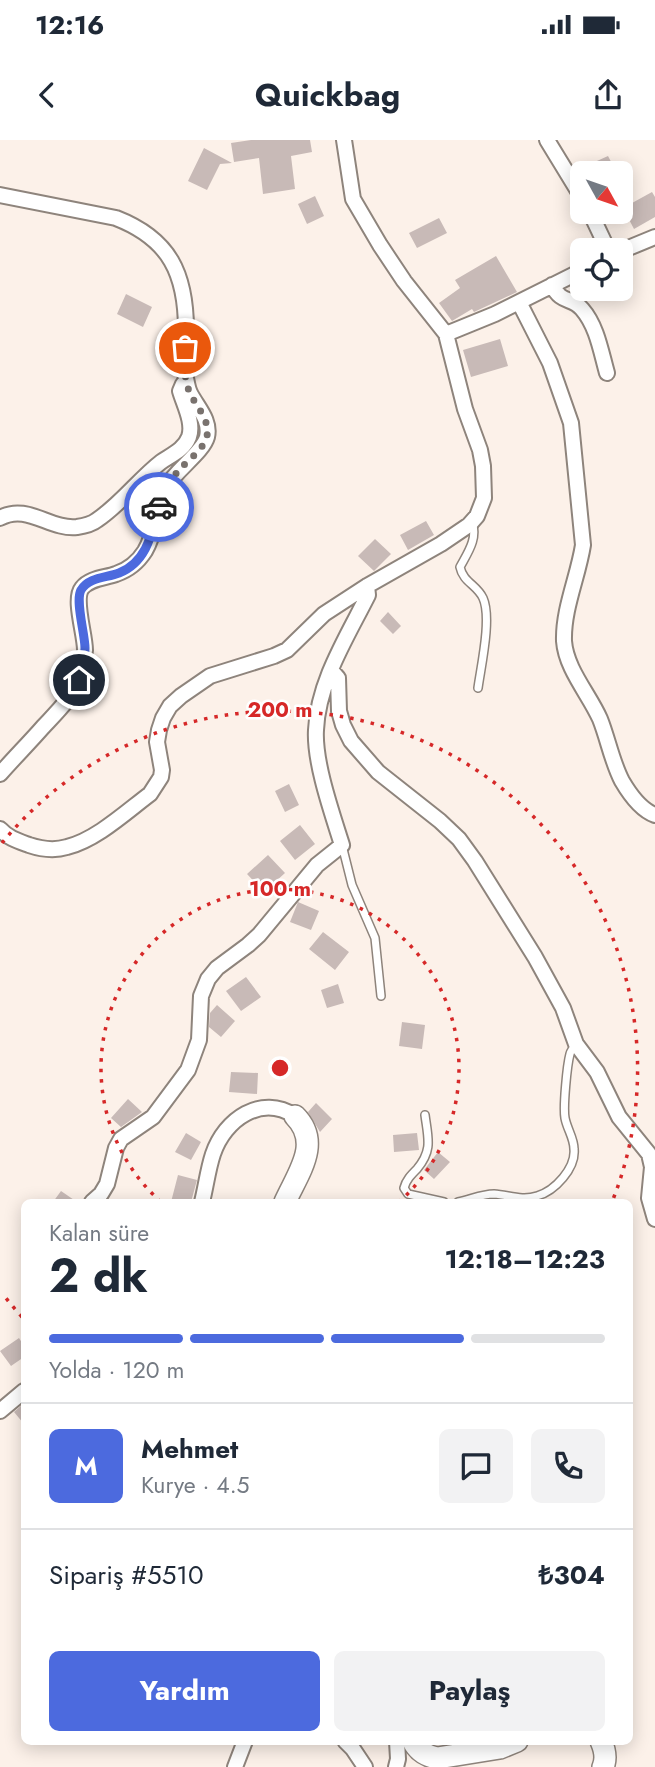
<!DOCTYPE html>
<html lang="tr">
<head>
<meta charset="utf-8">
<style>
  :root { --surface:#fff; --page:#f2f2f3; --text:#1f2937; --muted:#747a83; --line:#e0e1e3; --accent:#4c6ade }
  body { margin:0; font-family:Jost,sans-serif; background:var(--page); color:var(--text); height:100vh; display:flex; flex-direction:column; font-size:26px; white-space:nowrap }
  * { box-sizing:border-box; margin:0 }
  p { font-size:23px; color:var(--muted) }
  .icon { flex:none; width:38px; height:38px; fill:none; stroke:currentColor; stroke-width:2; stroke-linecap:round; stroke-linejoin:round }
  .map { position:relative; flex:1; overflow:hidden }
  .details { position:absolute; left:21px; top:1059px; width:612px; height:546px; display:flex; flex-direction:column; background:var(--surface); border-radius:10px; box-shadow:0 4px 18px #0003 }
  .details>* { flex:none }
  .needle { width:46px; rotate:130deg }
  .controls { position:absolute; left:570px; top:21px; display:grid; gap:14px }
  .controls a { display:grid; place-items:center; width:63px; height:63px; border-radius:10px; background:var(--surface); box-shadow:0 4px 18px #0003; font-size:35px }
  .pin { position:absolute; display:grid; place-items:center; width:60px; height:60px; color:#fff; margin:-30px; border:4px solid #fff; border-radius:50%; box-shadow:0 2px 7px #0007 }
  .courier { position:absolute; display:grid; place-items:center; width:70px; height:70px; margin:-35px; border:5px solid #4c6ade; border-radius:50%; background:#fff; color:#222; box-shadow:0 2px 9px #0007 }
  .head em { font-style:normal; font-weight:700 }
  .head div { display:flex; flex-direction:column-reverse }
  .head { display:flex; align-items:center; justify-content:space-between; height:119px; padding:0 28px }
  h1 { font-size:46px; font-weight:700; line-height:52px }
  .bar { display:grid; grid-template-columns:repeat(4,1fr); gap:10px 7px; align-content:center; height:84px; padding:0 28px }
  .bar i { height:9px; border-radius:5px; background:var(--line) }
  .bar .current { background:var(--accent) }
  .bar p { grid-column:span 4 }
  .line { display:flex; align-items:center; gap:18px; padding:0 28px; border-top:2px solid var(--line) }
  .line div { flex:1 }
  .round { display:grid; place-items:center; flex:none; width:74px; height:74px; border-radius:10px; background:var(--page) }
  .button { display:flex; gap:14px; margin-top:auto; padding:14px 28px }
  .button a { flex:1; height:80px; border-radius:10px; background:var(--accent); color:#fff; font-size:28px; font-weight:700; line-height:80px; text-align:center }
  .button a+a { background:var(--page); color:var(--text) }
  .status { display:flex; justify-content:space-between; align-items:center; height:49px; padding:0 35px; background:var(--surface); direction:ltr }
  .status svg { height:19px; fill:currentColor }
  header { display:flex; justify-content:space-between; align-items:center; height:91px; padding:0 28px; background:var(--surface); font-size:32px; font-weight:700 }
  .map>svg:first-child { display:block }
  .building { fill:#c8bab7 }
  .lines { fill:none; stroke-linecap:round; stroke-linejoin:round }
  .lane-casing { stroke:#8e847c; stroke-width:10 }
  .street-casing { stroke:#8e847c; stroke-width:18 }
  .secondary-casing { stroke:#8e847c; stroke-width:24 }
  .lane { stroke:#fff; stroke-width:7 }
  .street { stroke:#fff; stroke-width:14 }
  .secondary { stroke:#fff; stroke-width:21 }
  .done { stroke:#79726e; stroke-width:7; stroke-dasharray:0 12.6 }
  .route { stroke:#4c6ade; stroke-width:9 }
  .ring { fill:none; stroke:#d62828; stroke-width:3.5; stroke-dasharray:3.5 7 }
  .centre { fill:#d62828; stroke:#fff; stroke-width:3.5 }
  .ring-label { font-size:21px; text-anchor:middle; font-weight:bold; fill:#d62828; stroke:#fff; stroke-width:5; stroke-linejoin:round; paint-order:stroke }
</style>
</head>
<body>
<div class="status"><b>12:16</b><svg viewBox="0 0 49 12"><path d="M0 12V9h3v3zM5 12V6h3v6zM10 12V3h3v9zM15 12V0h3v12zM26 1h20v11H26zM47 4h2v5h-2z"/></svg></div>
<header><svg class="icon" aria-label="back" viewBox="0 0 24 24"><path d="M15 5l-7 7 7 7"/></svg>Quickbag<svg class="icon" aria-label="share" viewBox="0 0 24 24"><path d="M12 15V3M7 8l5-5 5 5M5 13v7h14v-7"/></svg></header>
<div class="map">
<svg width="655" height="1627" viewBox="0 0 655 1627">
  <rect width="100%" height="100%" fill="#fcf1e9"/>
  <!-- building -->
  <path class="building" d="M251,0H310L312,12L291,16L295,49L263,54L259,18L234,22L231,3Z
    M204,8L232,23L220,24L207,50L188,41Z
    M608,16L617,33H579L577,30Z
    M652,52L655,57V77L634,89L623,68Z
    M315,56L324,76L307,84L298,64Z
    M439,78L447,93L417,108L409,93Z
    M496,116L517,152L474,172L472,169L452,181L439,163L460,148L455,140Z
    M126,154L152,167L143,187L117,174Z
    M500,199L508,226L471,237L463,210Z
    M426,381L434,395L408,410L400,395Z
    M375,399L391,414L374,431L358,416Z
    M388,472L401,486L393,494L380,481Z
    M289,644L299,665L285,672L275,651Z
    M300,685L315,704L295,720L280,701Z
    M268,715L285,733L264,752L247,734Z
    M298,762L319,771L311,790L290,782Z
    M323,792L349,812L335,830L309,809Z
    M246,837L261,857L241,871L226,851Z
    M338,844L344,863L327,868L321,850Z
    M217,865L235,881L221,897L209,887L210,873Z
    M402,882L425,885L422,909L399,906Z
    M231,932L258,933L257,954L229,952Z
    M128,959L142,972L121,987L111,978Z
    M316,963L332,979L320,992L308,972Z
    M186,993L201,1002L191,1020L175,1012Z
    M417,993L419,1010L394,1012L393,995Z
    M438,1012L450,1022L434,1039L424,1030Z
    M178,1035L197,1040L191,1062H171Z
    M61,1051L77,1062H53Z
    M19,1198L24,1206V1217L11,1226L0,1211Z
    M24,1263V1284L14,1272Z"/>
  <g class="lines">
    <!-- lane casing -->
    <g class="lane-casing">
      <path id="lane" d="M472,381C478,399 468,412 460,427C463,442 477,445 483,458C492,478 481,526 478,548
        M342,705L352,745L375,798L381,856
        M425,975C428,998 433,1010 417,1029C411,1035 406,1040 404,1048L408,1054L444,1062
        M458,1062C470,1060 481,1054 494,1054C509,1055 522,1061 537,1056C555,1051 576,1028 574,1009C574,998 567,989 565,978C563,967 567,925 570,914C571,910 573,908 576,905"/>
    </g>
    <!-- street casing -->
    <g class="street-casing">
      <path id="street" d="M344,0L353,59L380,105L404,141L446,194L495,174L583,130
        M547,0L583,59
        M0,55L116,78C170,99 186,134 186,190C186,206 182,222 186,238C187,243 188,249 190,253C197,267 211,280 207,297C203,312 176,330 167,346C156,366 157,391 145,411C138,422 128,430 116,434C105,438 90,438 82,448C73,459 85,494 85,510C84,519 83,527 80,536C74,556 57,572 43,587C29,603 14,618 0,634
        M590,72L608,110
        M621,111L655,97
        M552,145C562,165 571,156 582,169C597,186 601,212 607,233
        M519,162L550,223L571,283L583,405C578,437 563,469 564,501C566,529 589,554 600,579C608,599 612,622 622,641C629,653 641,670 655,675
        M0,378C27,363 50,390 77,387C84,386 92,384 97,380C121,364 139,339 161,322C171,315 184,310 189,297C194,283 184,265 180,251L183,244
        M331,530L338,538L339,571L343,585L351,601L378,632L440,681L459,699L475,721L535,817L563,868L576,904L597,932L619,977L649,1014L652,1027L649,1058L655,1079
        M0,689C8,698 18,701 29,705C41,709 54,711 67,707C96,700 126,672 150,654L161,637L162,630L157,602L159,590L163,578L170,566L181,556L210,536L274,516L287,510L324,474L367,446L441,404L469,385L477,376L484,358L483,326L480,310L465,269L446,194
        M92,1062L101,1054L107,1044L116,1008L121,999L153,977L188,930L199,900L201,856L208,839L217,828L248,805L259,795L317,725L342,705C332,673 314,622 316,590C318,542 347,497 368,455L367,446
        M202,1062C206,1046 208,1029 213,1014C225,979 261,954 295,976
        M0,1271L24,1251
        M345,1601L353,1609L365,1627
        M235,1627L245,1601
        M396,1627L398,1619L397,1601"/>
    </g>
    <!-- secondary casing -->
    <g class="secondary-casing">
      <path id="secondary" d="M285,1062C298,1033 322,1003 295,976
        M413,1601C418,1611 426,1616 437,1618L500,1608L517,1601
        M601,1601C605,1610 607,1618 603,1627"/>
    </g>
    <!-- lane -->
    <use href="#lane" class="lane"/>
    <!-- street -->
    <use href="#street" class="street"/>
    <!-- secondary -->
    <use href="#secondary" class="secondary"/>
  </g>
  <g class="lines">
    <!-- done -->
    <path class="done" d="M159,367C162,353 170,340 180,329C189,319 204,309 207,296C210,278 195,266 189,251C184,237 184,222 185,208"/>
    <!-- route -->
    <path class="route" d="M79,540C82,530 85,519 85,508C85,494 75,461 81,450C89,437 106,438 119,433C147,422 152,393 159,367"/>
  </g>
  <!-- distance rings -->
  <g class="ring">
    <path d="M161 1062A179 179 0 1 1 399 1062"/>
    <path d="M22 1177A358 358 0 0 1 2 1153M2 703A358 358 0 0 1 612 1062"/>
  </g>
  <circle cx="280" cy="928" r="10" class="centre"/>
  <g class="ring-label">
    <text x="280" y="577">200 m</text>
    <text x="280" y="756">100 m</text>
  </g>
</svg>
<div class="controls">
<a><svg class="needle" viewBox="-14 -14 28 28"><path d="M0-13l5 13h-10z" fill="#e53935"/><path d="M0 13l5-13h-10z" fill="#747a83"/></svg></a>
<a><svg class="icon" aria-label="locate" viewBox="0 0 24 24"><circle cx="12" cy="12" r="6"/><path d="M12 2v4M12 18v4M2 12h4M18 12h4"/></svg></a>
</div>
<div class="pin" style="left:185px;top:208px;background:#ea580c"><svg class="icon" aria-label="bag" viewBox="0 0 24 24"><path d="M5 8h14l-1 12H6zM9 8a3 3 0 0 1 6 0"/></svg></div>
<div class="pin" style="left:79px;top:540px;background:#1f2937"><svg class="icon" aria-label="home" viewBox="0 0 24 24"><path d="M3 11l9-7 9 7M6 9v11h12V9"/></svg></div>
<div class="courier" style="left:159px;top:367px"><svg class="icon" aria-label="car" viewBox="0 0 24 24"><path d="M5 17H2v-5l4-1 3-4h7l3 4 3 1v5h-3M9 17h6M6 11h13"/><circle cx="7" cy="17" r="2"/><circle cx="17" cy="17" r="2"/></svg></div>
<section class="details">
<div class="head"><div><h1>2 dk</h1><p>Kalan süre</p></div><em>12:18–12:23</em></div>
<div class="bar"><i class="current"></i><i class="current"></i><i class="current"></i><i></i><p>Yolda · 120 m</p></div>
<div class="line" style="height:126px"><b class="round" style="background:var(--accent);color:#fff">M</b><div><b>Mehmet</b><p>Kurye · 4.5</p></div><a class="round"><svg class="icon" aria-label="chat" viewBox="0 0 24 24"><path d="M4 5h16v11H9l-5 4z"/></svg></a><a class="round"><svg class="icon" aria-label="phone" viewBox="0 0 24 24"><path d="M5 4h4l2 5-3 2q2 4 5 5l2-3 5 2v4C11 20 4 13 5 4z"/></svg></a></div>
<div class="line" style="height:91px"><div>Sipariş #5510</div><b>₺304</b></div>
<div class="button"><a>Yardım</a><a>Paylaş</a></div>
</section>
</div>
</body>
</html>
